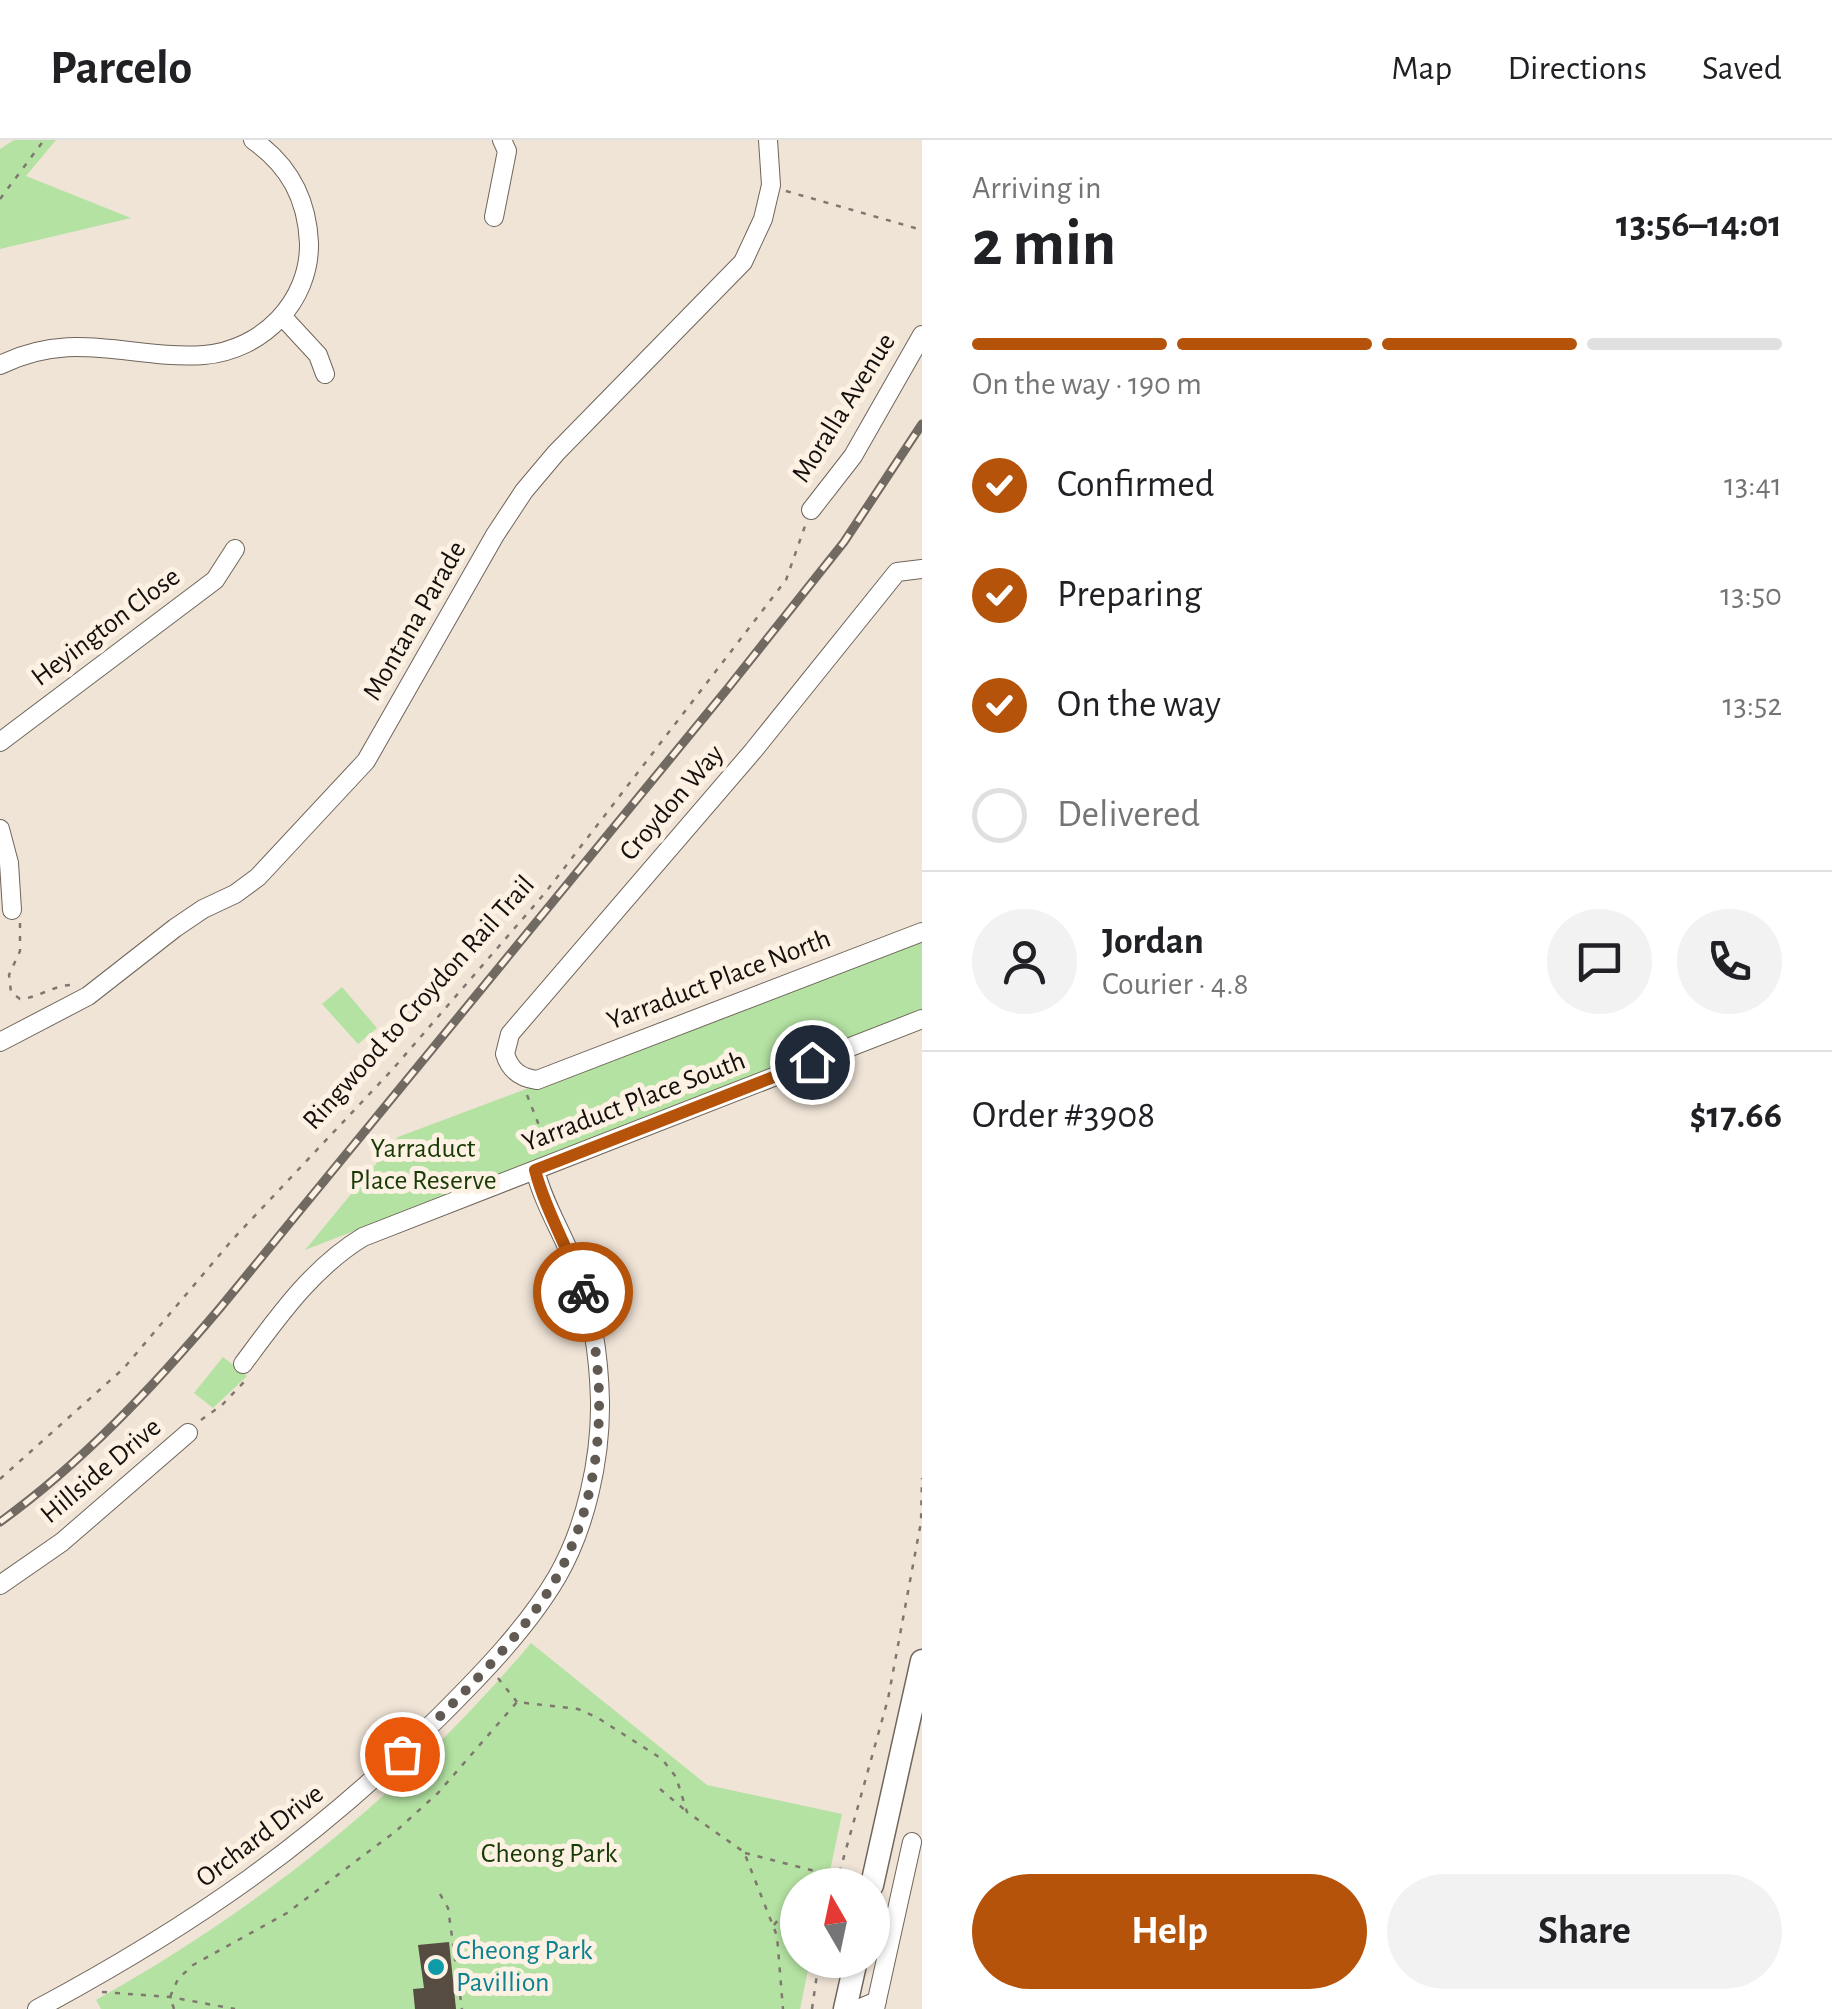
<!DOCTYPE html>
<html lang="en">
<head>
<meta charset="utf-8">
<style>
  :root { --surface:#fff; --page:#f2f2f2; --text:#202124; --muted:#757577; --line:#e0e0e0; --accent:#b45309 }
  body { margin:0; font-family:"Alegreya Sans",sans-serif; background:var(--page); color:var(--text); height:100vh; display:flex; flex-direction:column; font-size:38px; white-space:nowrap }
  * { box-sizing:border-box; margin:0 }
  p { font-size:32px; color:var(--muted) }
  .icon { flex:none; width:55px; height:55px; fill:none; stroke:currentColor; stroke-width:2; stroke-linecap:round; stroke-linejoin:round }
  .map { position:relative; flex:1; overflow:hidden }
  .drawer { display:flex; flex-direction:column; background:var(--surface); width:910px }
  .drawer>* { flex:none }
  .needle { width:65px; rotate:351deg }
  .tools { position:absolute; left:780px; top:1728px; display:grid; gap:20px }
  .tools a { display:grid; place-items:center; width:110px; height:110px; border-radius:50%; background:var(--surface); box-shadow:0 2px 8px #0004; font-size:50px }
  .pin { position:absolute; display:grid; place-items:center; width:85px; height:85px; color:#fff; margin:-42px; border:5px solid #fff; border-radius:50%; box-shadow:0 2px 10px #0007 }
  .courier { position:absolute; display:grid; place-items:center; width:100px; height:100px; margin:-50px; border:8px solid #b45309; border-radius:50%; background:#fff; color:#222; box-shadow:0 2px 12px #0007 }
  .overview em { font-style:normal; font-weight:600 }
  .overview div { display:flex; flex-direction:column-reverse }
  .overview { display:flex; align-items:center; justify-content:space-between; height:170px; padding:0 50px }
  h1 { font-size:65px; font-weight:600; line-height:75px }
  .bar { display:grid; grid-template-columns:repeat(4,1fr); gap:15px 10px; align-content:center; height:120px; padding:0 50px }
  .bar i { height:12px; border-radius:8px; background:var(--line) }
  .bar .on { background:var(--accent) }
  .bar p { grid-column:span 4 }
  .line { display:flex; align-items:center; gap:25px; padding:0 50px; border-top:2px solid var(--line) }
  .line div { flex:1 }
  .round { display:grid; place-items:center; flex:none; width:105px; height:105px; border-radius:52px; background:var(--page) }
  ol { padding:0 50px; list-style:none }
  li { display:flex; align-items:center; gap:30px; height:110px }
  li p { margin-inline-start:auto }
  li .icon { padding:10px; border-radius:50%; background:var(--accent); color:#fff; stroke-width:4 }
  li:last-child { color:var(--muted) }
  li i { width:55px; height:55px; border:5px solid var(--line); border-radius:50% }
  .action { display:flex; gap:20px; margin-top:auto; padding:20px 50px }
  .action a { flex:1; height:115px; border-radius:60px; background:var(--accent); color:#fff; font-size:40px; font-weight:600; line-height:115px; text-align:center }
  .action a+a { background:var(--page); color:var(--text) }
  header { display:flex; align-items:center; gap:60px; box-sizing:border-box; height:140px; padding:0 50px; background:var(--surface); border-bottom:2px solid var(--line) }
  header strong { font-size:48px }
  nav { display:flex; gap:55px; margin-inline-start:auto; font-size:35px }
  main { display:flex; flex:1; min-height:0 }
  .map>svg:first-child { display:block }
  .green { fill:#b4e2a2 }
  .building { fill:#564c42 }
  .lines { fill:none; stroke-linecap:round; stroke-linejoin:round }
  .minor-casing { stroke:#70655a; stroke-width:20 }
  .major-casing { stroke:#70655a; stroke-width:25 }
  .path { stroke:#7f776f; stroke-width:2.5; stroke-dasharray:5 8; stroke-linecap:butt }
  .minor { stroke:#fff; stroke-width:18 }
  .major { stroke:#fff; stroke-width:22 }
  .rail-casing { stroke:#716a62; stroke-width:9 }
  .rail { stroke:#fdf1e4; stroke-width:5; stroke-dasharray:15; stroke-linecap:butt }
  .done { stroke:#615a53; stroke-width:10; stroke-dasharray:0 18 }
  .route { stroke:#b45309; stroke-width:12 }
  .culture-dot { fill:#0f9aa8; stroke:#fdf1e4; stroke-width:4 }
  .labels { text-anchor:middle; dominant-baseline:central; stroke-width:10; stroke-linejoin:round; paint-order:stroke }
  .street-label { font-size:28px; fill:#14100c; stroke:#fdf1e4 }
  .park-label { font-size:28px; fill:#183b05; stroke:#fdf1e4 }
  .culture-label { font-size:28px; fill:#0d838f; stroke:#fdf1e4; text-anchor:start }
</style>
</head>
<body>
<header>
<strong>Parcelo</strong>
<nav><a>Map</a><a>Directions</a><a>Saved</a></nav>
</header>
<main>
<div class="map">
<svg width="922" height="1869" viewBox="0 0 922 1869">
  <rect width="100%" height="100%" fill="#f0e4d7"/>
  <!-- green -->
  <path class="green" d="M14,0H56L26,36L131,78L0,109V9Z
    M922,801V871L305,1110L398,997Z
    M342,847L377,888L358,904L322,864Z
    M223,1217L247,1236L213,1268L194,1253Z
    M531,1503L707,1645L842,1674L827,1745H798V1820H810L800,1869H101L96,1860C266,1764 405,1652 531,1503Z"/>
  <!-- building -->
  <path class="building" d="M449,1802L456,1869H415L413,1849L424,1848L418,1805Z"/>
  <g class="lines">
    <!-- minor casing -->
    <g class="minor-casing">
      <path id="minor" d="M494,77L507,11L502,0
        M282,176L318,215L325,234
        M0,225C74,188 131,220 204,215C263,210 310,161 309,103C307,58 289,25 253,0
        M811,370L853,316L922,195
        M922,429L897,432L753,611L510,894L505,914C510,930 520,938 537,940L922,792
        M0,602L215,440L235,409
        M0,689L9,723L12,770
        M0,902L88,856L175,788L203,769L235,754L258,737L366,621L495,395L524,351L556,313L743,122L763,79L771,45L768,0
        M243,1224C278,1177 312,1128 363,1097L922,879
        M0,1445L62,1402L188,1293
        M37,1869C194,1785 313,1702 440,1576C481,1535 527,1488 557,1437C586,1387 601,1318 600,1261C599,1216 592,1170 576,1128C563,1094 544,1065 535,1030
        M858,1869L877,1861
        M875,1869L912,1702"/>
    </g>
    <!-- major casing -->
    <g class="major-casing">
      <path id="major" d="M872,1745L922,1521
        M845,1869L856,1820"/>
    </g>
    <!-- path -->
    <path class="path" d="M786,51L922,90
      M0,59L44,0
      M20,783V811L9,835L11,852L20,859C38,858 52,846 70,845
      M527,955L548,1008
      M201,1280L222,1265L244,1242
      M0,1339L124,1228L233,1099L392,930L545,753L786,440L805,386
      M498,1538L517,1562
      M660,1649L686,1671
      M745,1713L854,1741
      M805,1745L814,1734
      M836,1745L888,1559L921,1382L922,1338
      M440,1754L448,1768L462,1869
      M774,1785L798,1755
      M102,1852L170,1857L235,1869
      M174,1869L170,1857L178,1839L193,1825L287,1773L396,1691L438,1653L517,1562L578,1569L598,1578L662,1619L676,1637L687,1672L744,1712L777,1796L783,1869
      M812,1869L819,1820"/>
    <!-- minor -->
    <use href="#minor" class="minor"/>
    <!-- major -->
    <use href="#major" class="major"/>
    <!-- rail casing -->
    <g class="rail-casing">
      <path id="rail" d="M0,1382C83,1322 154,1246 220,1168L728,548L844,402L922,284"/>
    </g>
    <!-- rail -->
    <use href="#rail" class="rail"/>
  </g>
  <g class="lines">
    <!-- done -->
    <path class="done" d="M402,1614C452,1564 524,1497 558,1435C604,1350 610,1243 583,1152"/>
    <!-- route -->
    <path class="route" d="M583,1152C570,1110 546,1073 535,1030L812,922"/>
  </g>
  <!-- markers -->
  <circle class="culture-dot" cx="436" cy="1827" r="10"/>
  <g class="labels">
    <!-- street labels -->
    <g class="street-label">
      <text transform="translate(844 268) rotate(-58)">Moralla Avenue</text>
      <text transform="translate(415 481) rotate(-60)">Montana Parade</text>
      <text transform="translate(106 487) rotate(-37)">Heyington Close</text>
      <text transform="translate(672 663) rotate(-49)">Croydon Way</text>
      <text transform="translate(719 840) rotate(-21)">Yarraduct Place North</text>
      <text transform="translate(419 863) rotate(-48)">Ringwood to Croydon Rail Trail</text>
      <text transform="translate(634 962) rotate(-21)">Yarraduct Place South</text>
      <text transform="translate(101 1331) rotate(-40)">Hillside Drive</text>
      <text transform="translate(260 1696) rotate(-37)">Orchard Drive</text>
    </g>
    <!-- park labels -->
    <g class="park-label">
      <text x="423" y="1009">Yarraduct<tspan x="423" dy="32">Place Reserve</tspan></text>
      <text x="549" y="1714">Cheong Park</text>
    </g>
    <!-- culture labels -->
    <g class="culture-label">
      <text x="456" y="1811">Cheong Park<tspan x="456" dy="32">Pavillion</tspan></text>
    </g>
  </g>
</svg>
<div class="tools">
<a><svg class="needle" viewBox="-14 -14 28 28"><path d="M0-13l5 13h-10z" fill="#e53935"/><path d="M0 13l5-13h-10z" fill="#757577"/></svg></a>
</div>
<div class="pin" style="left:402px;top:1614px;background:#ea580c"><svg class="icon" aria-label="bag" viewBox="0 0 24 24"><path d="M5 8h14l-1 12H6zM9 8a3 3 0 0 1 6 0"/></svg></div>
<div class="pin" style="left:812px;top:922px;background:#1f2937"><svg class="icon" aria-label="home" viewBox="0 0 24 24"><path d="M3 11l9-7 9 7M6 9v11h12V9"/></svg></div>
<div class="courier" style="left:583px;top:1152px"><svg class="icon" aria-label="bike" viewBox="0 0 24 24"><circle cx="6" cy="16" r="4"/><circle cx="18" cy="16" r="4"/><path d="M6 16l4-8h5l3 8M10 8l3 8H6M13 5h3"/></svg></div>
</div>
<section class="drawer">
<div class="overview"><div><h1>2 min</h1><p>Arriving in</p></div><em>13:56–14:01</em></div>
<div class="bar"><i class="on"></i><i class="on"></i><i class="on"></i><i></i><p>On the way · 190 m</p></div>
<ol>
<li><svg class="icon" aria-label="check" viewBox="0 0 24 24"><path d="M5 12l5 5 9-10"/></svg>Confirmed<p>13:41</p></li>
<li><svg class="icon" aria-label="check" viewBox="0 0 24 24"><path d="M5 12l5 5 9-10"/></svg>Preparing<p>13:50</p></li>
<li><svg class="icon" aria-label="check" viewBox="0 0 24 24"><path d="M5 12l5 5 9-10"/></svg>On the way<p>13:52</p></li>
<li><i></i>Delivered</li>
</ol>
<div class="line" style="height:180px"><a class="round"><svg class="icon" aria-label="person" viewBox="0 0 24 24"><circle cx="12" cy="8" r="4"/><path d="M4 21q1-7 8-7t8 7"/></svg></a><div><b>Jordan</b><p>Courier · 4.8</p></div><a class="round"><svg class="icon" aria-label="chat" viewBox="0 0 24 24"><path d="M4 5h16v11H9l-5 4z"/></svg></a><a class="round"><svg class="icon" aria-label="phone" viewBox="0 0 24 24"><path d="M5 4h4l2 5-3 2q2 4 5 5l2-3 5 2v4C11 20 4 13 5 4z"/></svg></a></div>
<div class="line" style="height:130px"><div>Order #3908</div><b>$17.66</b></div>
<div class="action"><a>Help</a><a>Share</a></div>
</section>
</main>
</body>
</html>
